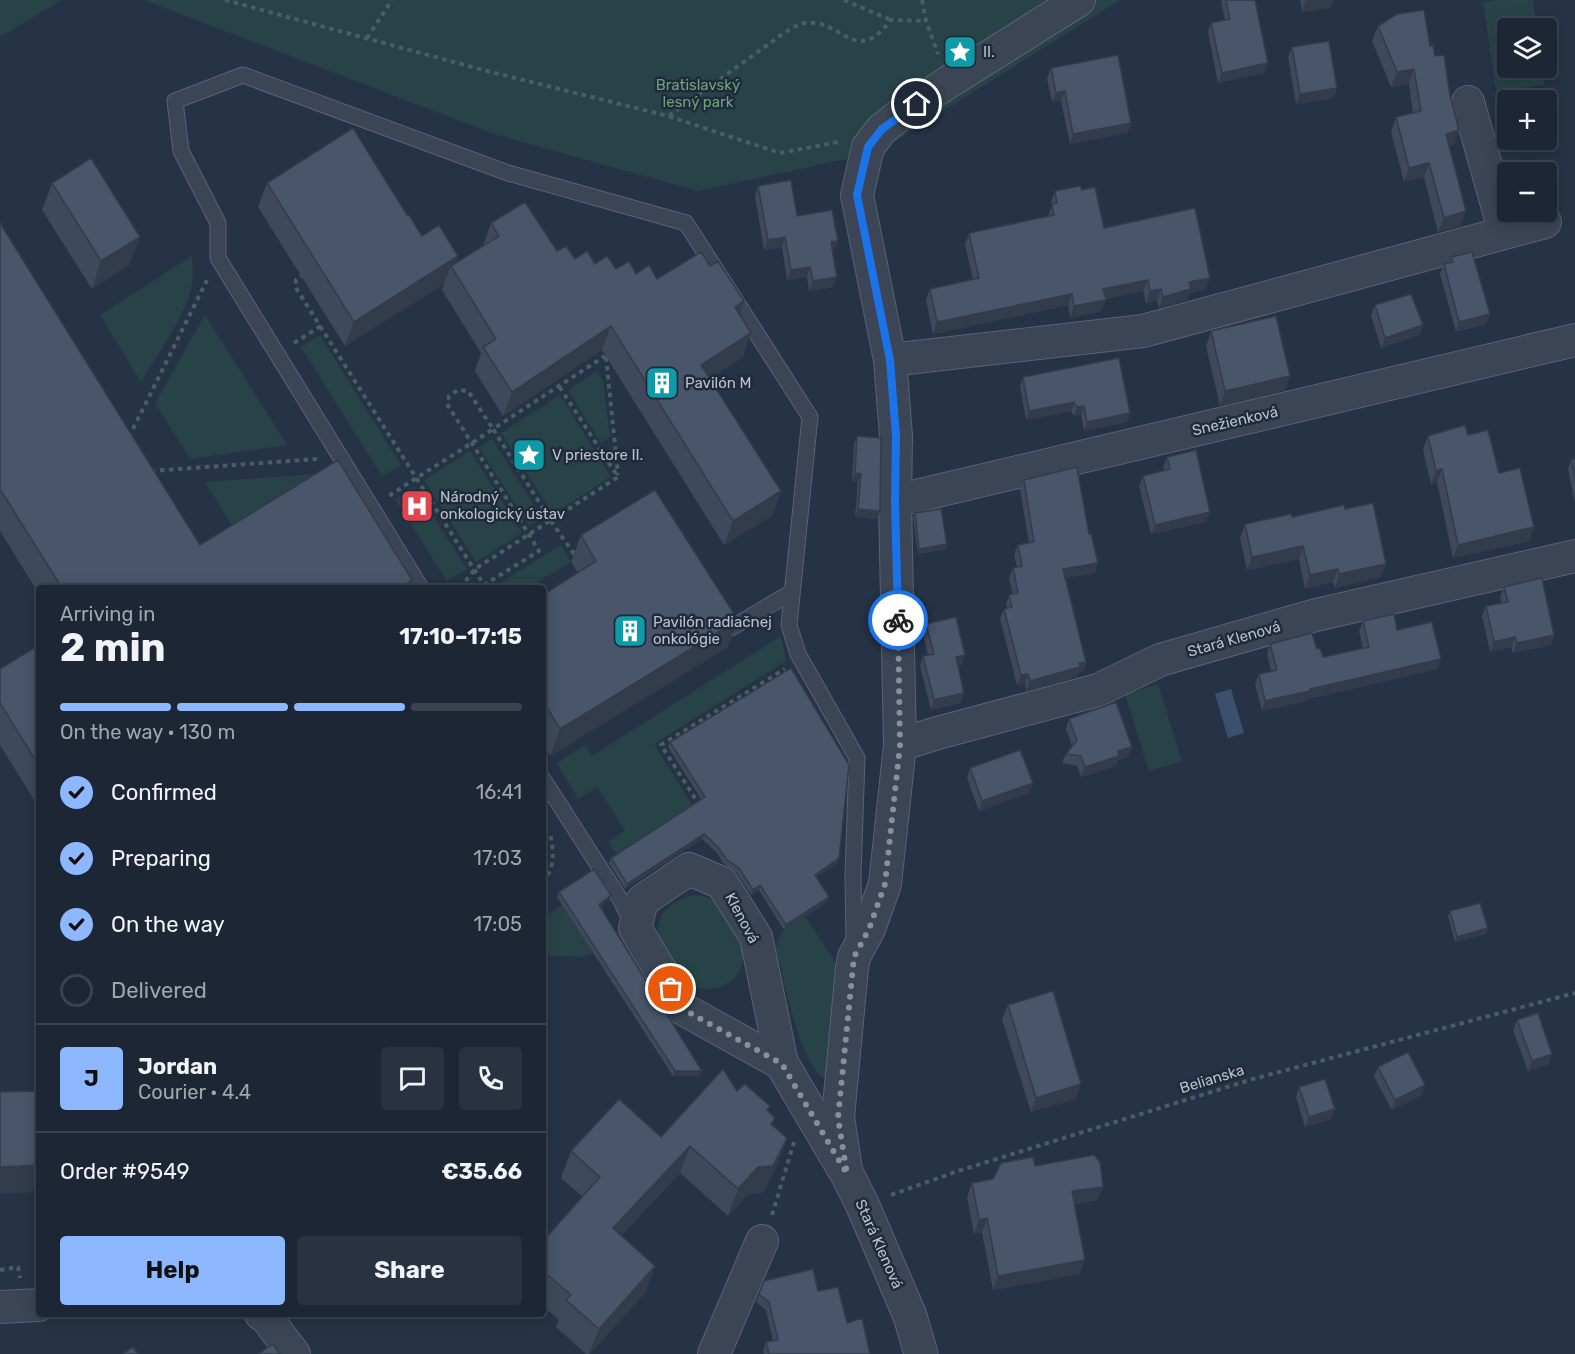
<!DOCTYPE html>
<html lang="en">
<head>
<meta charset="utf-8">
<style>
  :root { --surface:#1c2634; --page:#293240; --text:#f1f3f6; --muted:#a0a5ac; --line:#3a434f; --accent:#8db7ff }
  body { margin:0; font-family:Rubik,sans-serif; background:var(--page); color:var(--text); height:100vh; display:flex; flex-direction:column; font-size:22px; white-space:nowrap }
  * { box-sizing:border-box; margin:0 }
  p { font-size:20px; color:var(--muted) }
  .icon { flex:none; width:33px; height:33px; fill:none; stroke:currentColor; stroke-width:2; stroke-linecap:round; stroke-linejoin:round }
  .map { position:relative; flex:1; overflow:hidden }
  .sheet { position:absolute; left:36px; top:585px; width:510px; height:732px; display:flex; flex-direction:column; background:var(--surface); border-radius:6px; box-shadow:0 3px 15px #0003,0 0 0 2px var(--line) }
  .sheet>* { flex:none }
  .controls { position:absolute; left:1497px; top:18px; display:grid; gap:12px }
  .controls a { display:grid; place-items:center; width:60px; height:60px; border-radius:6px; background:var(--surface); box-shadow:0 3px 15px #0003,0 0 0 2px var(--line); font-size:30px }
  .pin { position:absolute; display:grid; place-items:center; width:51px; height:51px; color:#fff; margin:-26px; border:3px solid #fff; border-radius:50%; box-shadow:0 2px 6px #0007 }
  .courier { position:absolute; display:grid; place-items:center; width:60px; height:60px; margin:-30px; border:4px solid #1a73e8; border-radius:50%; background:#fff; color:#222; box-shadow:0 2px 8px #0007 }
  .headline em { font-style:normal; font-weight:700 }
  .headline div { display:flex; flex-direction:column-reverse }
  .headline { display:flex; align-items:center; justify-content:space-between; height:102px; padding:0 24px }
  h1 { font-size:39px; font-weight:700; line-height:45px }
  .bar { display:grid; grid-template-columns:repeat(4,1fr); gap:9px 6px; align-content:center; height:72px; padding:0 24px }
  .bar i { height:8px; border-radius:4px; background:var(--line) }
  .bar .selected { background:var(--accent) }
  .bar p { grid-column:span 4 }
  .line { display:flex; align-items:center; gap:15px; padding:0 24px; border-top:2px solid var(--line) }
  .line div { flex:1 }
  .round { display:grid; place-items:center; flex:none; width:63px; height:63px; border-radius:6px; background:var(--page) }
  ol { padding:0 24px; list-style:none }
  li { display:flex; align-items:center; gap:18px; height:66px }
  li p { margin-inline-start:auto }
  li .icon { padding:6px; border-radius:50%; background:var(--accent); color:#111; stroke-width:4 }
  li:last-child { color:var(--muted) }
  li i { width:33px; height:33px; border:3px solid var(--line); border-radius:50% }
  .action { display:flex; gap:12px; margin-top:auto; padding:12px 24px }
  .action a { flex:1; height:69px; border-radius:6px; background:var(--accent); color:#111; font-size:24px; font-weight:700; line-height:69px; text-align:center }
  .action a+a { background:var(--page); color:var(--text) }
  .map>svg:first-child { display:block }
  .green { fill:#284347 }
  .water { fill:#3b506f }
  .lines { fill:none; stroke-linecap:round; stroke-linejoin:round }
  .service-casing { stroke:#596372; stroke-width:17 }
  .minor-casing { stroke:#596372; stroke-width:34 }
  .tertiary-casing { stroke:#596372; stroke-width:35 }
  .path { stroke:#465f62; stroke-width:4; stroke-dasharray:4.5 4.5; stroke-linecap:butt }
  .service { stroke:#3b4555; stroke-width:15 }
  .minor { stroke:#3b4555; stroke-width:32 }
  .tertiary { stroke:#3b4555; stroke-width:33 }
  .wall { fill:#3e495b }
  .shaded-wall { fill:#323c4a }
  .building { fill:#48556a; stroke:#323c4a; stroke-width:1.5 }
  .done { stroke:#858f9e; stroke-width:6; stroke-dasharray:0 10.8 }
  .route { stroke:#1a73e8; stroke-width:8 }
  .labels { text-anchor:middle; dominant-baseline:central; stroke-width:5; stroke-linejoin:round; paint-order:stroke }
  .poi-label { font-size:15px; fill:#b8c0ce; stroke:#1f2a3b; text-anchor:start }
  .park-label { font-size:15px; fill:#6ea17a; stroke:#1f2a3b }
  .street-label { font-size:15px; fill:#b8c0ce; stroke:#1f2a3b }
</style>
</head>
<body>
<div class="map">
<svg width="1575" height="1354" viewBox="0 0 1575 1354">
  <rect width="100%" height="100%" fill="#263346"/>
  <!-- green -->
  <path class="green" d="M0,0H61L0,37Z
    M144,0H1120L878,152L698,191L494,134Z
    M1497,0H1533L1537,28H1508V68H1542L1545,85L1496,91L1483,2Z
    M192,256C193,268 194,280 190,292C184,318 155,358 141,382L100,315Z
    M205,315L287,445L190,459L155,403Z
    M320,335L401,465L382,476L301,347Z
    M597,371L603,381L610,437L601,443L568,390Z
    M560,395L611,477L553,514L501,433Z
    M492,439L542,518L529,526L479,447Z
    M470,451L522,533L476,562L424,480Z
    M318,474L241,540L205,482Z
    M414,486L467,569L447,581L395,499Z
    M561,545L571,562L528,588H497L495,586Z
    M781,636L786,661L654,744L694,808L619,857L608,842L625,830L597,787L578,799L557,763L585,745L592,756Z
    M1158,684L1182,761L1149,771L1125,694Z
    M697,895C704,896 712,898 718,903C735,920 754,956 735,977C722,991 700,993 685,981C678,974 674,966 670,958C667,952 663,947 660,941C651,916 674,897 697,895Z
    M562,905L593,953L581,957L543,955V918Z
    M805,916L836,963L827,1076L823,1078C802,1063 786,992 781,967C779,960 775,950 777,944C780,929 794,923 805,916Z"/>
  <!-- water -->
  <path class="water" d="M1231,689L1244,733L1228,738L1215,694Z"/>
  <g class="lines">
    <!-- service casing -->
    <g class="service-casing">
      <path id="service" d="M421,588L218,258V223L181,151L175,101L243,75L508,173L686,223L810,417L789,625L798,654L857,758L853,875L854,943
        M731,628L792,592
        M543,779L620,899L633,925"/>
    </g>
    <!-- minor casing -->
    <g class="minor-casing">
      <path id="minor" d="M1468,102L1505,233
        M890,360L1143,331L1545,222
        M895,501L1575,340
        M900,745L934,734L1098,690L1160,660L1316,615L1575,556
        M689,869L722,883L756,937L782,1064L683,1009L635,928L642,901Z
        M846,1170L838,1117L852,968L854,957L869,929L885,884L900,745L895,501L896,436L890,360L857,195L868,147L882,129L901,114L947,83L1079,0
        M0,1307L39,1305
        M261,1314L265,1316L294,1354
        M714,1354L762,1241"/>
    </g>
    <!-- tertiary casing -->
    <g class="tertiary-casing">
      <path id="tertiary" d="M782,1064L847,1174L862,1204L910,1316L921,1354"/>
    </g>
    <!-- path -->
    <path class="path" d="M225,0L487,71L668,116L780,153L838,142
      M844,0L891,20
      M922,0L926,21L938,54
      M367,38L392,0
      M669,116L784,33C791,29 798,24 805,23C843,18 854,68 891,20L926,21
      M304,274L296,280V288L484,585L539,551C509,502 478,453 447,404L449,396L458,390L468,391L493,429C459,452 423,473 389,496
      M294,343L321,326
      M606,357L618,475
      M129,437L207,280
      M151,471L317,459
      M574,554L551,521L493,429L605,356
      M460,588L475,569L618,477L559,386
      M543,751L548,758
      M700,806L661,745L785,669
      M543,883C555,867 554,853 550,833
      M891,1195L958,1171L1253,1079L1575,993
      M772,1215L794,1142
      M0,1270L18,1267L20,1278"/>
    <!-- service -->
    <use href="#service" class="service"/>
    <!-- minor -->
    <use href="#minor" class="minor"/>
    <!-- tertiary -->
    <use href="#tertiary" class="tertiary"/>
  </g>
  <!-- wall -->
  <path class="wall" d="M1222,0H1255L1268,63L1264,73L1218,83L1208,32L1211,23L1225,20L1221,2Z
    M1300,0H1333L1330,8L1302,12Z
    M1378,26L1430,46L1435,56L1454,145L1449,146L1461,226L1438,232L1424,177L1404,182L1391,132L1396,117L1413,113L1409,84L1391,87L1372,41Z
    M1292,47L1334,98L1296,104L1288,57Z
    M1051,68L1131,123L1127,133L1070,144L1061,101L1052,102L1047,78Z
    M52,183L130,264L92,289L42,210Z
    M267,183L407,215L422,236L458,256L456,263L483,246L491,223L575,259L657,279L710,266L744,301L739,313L743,357L710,378L773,515L724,545L602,350L503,416L475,371L481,353L442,290L444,284L345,346L258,207Z
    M758,186L797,216L834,251H833V287L809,291L807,277L787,280L782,247L764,250L755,196Z
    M1082,190L1104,228L1206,289L1190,293L1187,300L1159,308L1157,300L1146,303L1143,291L1105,299L1101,311L1070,318L1068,305L933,334L926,300L930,289L973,280L965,244L969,233L1048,216L1052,206L1051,202L1055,191Z
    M0,223L200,545L409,588H39V594L0,531Z
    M1451,257L1486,324L1456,332L1440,274L1444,264L1449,263Z
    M1375,305L1423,325L1420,335L1381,348L1371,315Z
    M1211,331L1290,376L1285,390L1220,406L1206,346Z
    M1023,377L1127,422L1084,431L1081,414L1074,416L1071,411L1026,420L1020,386Z
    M1468,435L1499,473L1534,527L1529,541L1453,558L1437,482L1431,484L1423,450L1428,436Z
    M857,436L880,511L877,519L855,517L858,482L852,481L854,444Z
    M1167,457L1206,522L1151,534L1139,486L1143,476L1164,470L1163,467Z
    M1571,459H1575V503L1568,469Z
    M1024,480L1095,573L1066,578L1086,662L1083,672L1078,673L1076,677L1026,691L1025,684L1017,685L1000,619L1004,609L1007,608L1006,605L1009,595H1013L1009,578L1013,568L1017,567L1014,555L1018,545L1029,543L1020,490Z
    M1345,509L1381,577L1335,588L1333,582L1305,589L1299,559L1247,570L1240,538L1245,524Z
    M915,513L946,549L918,554L913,518Z
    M581,535L728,647L550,756L543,744V595L578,573L571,562Z
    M1504,587L1554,635L1551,645L1513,653L1511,647L1490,652L1482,616L1486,606L1502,603L1500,597Z
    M1363,621L1397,630L1437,669L1308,699L1307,701L1262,711L1255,684L1259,674L1271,671L1267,654L1270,644L1317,649L1323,657L1363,649L1359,631Z
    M926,624L962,665L958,666L961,703L931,710L920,666L923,656L928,655L923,634Z
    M39,645V808L0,745V669Z
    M1069,719L1128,757L1118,760L1116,766L1081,777L1077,766L1062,763L1066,754L1072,746L1066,729Z
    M670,742L837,863L816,877L829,897L827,902L784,930L759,890L751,895L737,873L724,864L716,852L702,839L625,889L609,863L611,858L701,799L668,747Z
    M970,768L1029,793L979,811L967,778Z
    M559,892L611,895L609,900L601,907L700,1076H673L557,897Z
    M1450,911L1488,928L1486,934L1455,942L1448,916Z
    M1008,1005L1076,1099L1031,1112L1002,1019Z
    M1517,1020L1549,1064L1528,1071L1513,1030Z
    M1378,1067L1422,1095L1392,1110L1374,1077Z
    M1299,1087L1331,1119L1305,1127L1296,1097Z
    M737,1091L768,1112L775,1118L772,1125L787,1138L777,1165L763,1193L748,1194L728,1216L680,1173L621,1236L655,1266L645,1293L590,1354H586L556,1327L559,1320L543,1306V1241L583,1197L561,1178L571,1151L661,1137Z
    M1035,1166L1098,1200L1074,1204L1080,1274L993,1290L982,1232L974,1234L967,1197L972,1183L993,1179Z
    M764,1281L818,1291L847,1323L870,1354H764L763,1351L766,1342L773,1341L766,1310L756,1302Z"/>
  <!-- shaded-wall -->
  <path class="shaded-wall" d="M1320,0H1333L1330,8L1302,12L1306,2Z
    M1268,63L1264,73L1218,83L1222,73Z
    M1414,69L1409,84L1391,87L1397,72Z
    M1337,88L1334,98L1296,104L1300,94Z
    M1065,91L1061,101L1052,102L1056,93Z
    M1131,123L1127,133L1070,144L1073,134Z
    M1459,130L1454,145L1440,148L1446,134Z
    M1429,163L1424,177L1404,182L1409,168Z
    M1466,211L1461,226L1438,232L1444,218Z
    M140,237L130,264L92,289L101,261Z
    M785,237L782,247L764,250L768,240Z
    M838,241L834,251L828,252L831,242Z
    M458,256L453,270L451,266L444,284L345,346L354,322Z
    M810,267L807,277L787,280L791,270Z
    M837,277L833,287L809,291L813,281Z
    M1210,278L1206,289L1190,293L1187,300L1159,308L1163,297L1189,282Z
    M1148,280L1143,291L1099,300L1103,289Z
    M1161,289L1157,300L1146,303L1150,291Z
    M1072,294L1068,305L933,334L937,322Z
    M1106,300L1101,311L1070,318L1074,306Z
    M744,301L735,325V307Z
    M1490,314L1486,324L1456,332L1459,322Z
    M1423,325L1420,335L1381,348L1385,338Z
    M611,326L602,350L503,416L512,392Z
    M751,333L743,357L693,389L701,365Z
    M1290,376L1285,390L1220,406L1225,391Z
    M1074,402L1071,411L1026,420L1029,411Z
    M1084,406L1081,414L1074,416L1077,407Z
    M1130,413L1127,422L1084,431L1087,422Z
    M1442,469L1437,482L1431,484L1436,471Z
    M855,473L861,474L858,482L852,481Z
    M781,491L773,515L724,545L733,521Z
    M858,509L880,511L877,519L855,517Z
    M1210,512L1206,522L1151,534L1155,525Z
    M1534,527L1529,541L1453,558L1458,545Z
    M947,544L946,549L918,554L919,549Z
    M1303,546L1299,559L1247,570L1252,557Z
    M1098,563L1095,573L1060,579L1063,569Z
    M1386,564L1381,577L1335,588L1339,574Z
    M1338,569L1333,582L1305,589L1310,575Z
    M412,580L409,588H400Z
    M738,620L728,647L550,756L560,729Z
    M1554,635L1551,645L1513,653L1517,643Z
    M1515,637L1511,647L1490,652L1494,642Z
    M965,655L962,665L952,667L956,657Z
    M1441,659L1437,669L1308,699L1307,701L1262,711L1265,701L1310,689Z
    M1086,662L1083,672L1078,673L1076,677L1026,691L1030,681L1079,663Z
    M1028,674L1025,684L1017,685L1021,675Z
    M964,693L961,703L931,710L934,700Z
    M1132,747L1128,757L1118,760L1116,766L1081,777L1085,767L1118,751Z
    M1033,783L1029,793L979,811L982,801Z
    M704,834L702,839L625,889L627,884Z
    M839,858L837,863L813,880L815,875Z
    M760,885L759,890L751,895L753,890Z
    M611,895L609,900L597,910L599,905Z
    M829,897L827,902L784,930L786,925Z
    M1488,928L1486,934L1455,942L1457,937Z
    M1552,1054L1549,1064L1528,1071L1532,1061Z
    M675,1071H702L700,1076H673Z
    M1081,1084L1076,1099L1031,1112L1036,1098Z
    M1425,1085L1422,1095L1392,1110L1395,1100Z
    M1335,1109L1331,1119L1305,1127L1309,1117Z
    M787,1138L777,1165L763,1193L748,1194L728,1216L738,1189L758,1167Z
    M690,1146L680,1173L603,1255L613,1228Z
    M39,1165V1176L33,1192L0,1194V1167Z
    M1103,1187L1098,1200L1067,1205L1072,1191Z
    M987,1218L982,1232L974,1234L979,1220Z
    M1085,1260L1080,1274L993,1290L998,1276Z
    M655,1266L645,1293L590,1354H589L599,1329Z"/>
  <!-- building -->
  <path class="building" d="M1226,0H1255L1268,63L1222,73L1211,23L1230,19Z
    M1305,0H1320L1306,2Z
    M1424,10L1430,46L1433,45L1435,56L1444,55L1450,95L1459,130L1446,134L1466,211L1444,218L1429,163L1409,168L1396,117L1421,111L1414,69L1397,72L1378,26L1397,14Z
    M1329,41L1337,88L1300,94L1292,47Z
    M1118,55L1131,123L1073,134L1065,91L1056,93L1051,68Z
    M353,128L407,215H409L422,236L439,225L458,256L354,322L267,183Z
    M91,158L140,237L101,261L52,183Z
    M791,180L797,216L832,210L838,241L831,242L837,277L813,281L810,267L791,270L785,237L768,240L758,186Z
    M1080,186L1082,190L1095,187L1104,228L1195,208L1210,278L1189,282L1191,289L1163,297L1161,289L1150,291L1148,280L1103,289L1106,300L1074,306L1072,294L937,322L930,289L979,278L969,233L1054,215L1052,204L1057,203L1055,191Z
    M525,202L557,251L566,246L575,259L587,251L595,264L607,256L616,269L629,261L636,274L649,265L657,279L701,252L710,266L718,261L744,301L735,307L751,333L701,365L781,491L733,521L611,326L512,392L483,347L496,339L451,266L499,236L491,223Z
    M0,223L200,545L338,460L412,580L400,588H62L0,489Z
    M1472,252L1490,314L1459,322L1444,264L1453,262L1451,257Z
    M1411,294L1423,325L1385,338L1375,305Z
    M1276,316L1290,376L1225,391L1211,331Z
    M1119,358L1130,413L1087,422L1084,406L1077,407L1074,402L1029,411L1023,377Z
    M1465,425L1468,435L1488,430L1499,473L1520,468L1534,527L1458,545L1442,469L1436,471L1428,436Z
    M857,436L881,438L880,511L858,509L861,474L855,473Z
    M1196,450L1210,512L1155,525L1143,476L1170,469L1167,457Z
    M1571,459H1575V476Z
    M1077,467L1089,534L1091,533L1098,563L1063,569L1086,662L1079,663L1080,667L1030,681L1028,674L1021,675L1004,609L1012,607L1009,595L1018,593L1013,568L1022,566L1018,545L1034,542L1024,480Z
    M655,490L738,620L560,729L543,701V595L596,561L581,535Z
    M1373,503L1386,564L1339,574L1338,569L1310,575L1303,546L1252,557L1245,524L1291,514L1292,517L1344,505L1345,509Z
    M941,509L947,544L919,549L915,513Z
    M1542,578L1554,635L1517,643L1515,637L1494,642L1486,606L1508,602L1504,587Z
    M1394,614L1397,630L1432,622L1441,659L1310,689V691L1265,701L1259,674L1277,670L1270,644L1312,633L1317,649L1320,648L1323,657L1369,647L1363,621Z
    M956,617L965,655L956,657L964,693L934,700L923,656L934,654L926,624Z
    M39,645V766L0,703V669Z
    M791,668L849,765L839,858L815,875L829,897L786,925L760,885L753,890L739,868L726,859L718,847L704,834L627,884L611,858L705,797L670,742Z
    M1116,702L1132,747L1118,751L1119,756L1085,767L1081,756L1066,754L1077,740L1069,719Z
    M1020,750L1033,783L982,801L970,768Z
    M594,869L611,895L599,905L702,1071H675L559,892Z
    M1480,903L1488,928L1457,937L1450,911Z
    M1053,991L1081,1084L1036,1098L1008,1005Z
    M1538,1013L1552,1054L1532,1061L1517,1020Z
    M1408,1052L1425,1085L1395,1100L1378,1067Z
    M723,1069L737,1091L745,1084L770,1106L767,1110L775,1118L771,1124L787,1138L773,1166L758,1167L738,1189L690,1146L613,1228L655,1266L599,1329L566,1300L571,1295L543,1271V1241L600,1177L571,1151L619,1099L661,1137Z
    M1325,1079L1335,1109L1309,1117L1299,1087Z
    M39,1091V1165L0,1167V1092Z
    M1094,1155L1100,1162L1103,1187L1072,1191L1085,1260L998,1276L987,1218L979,1220L972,1183L993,1179L1001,1163L1033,1157L1035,1166Z
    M813,1269L818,1291L838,1287L847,1323L862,1318L870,1354H769L766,1342L778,1340L769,1302L759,1294L764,1281Z
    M273,1344L280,1354H258Z
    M133,1347L138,1354H122Z"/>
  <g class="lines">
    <!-- done -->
    <path class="done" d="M671,989L683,1009L782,1064L847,1174L838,1118L854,957L869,929L885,884L900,745L898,620"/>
    <!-- route -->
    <path class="route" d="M898,620L895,501L896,436L890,360L857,195L868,147L882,129L917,104"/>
  </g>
  <!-- icons -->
  <defs>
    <g id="sight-square" transform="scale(1.725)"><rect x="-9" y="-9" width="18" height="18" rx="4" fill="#0f9aa8" stroke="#1f2a3b"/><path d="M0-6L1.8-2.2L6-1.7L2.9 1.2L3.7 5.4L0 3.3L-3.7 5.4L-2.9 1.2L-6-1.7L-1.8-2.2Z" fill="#fff"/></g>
    <g id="building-square" transform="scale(1.725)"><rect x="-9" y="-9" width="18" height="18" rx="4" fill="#0f9aa8" stroke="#1f2a3b"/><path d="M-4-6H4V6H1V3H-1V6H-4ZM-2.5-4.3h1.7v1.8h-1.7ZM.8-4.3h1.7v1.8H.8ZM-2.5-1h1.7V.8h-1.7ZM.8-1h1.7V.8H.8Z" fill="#fff"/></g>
    <g id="hospital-square" transform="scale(1.725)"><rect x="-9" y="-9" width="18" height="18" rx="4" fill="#e0444e" stroke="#1f2a3b"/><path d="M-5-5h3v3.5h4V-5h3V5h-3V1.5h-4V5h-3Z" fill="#fff"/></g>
  </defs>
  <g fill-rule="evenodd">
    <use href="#sight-square" x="960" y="52"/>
    <use href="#building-square" x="662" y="383"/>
    <use href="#sight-square" x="529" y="455"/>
    <use href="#hospital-square" x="417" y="506"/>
    <use href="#building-square" x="630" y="631"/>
  </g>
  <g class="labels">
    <!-- poi labels -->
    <g class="poi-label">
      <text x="983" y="52">II.</text>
      <text x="685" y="383">Pavilón M</text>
      <text x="552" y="455">V priestore II.</text>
      <text x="440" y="497">Národný<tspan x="440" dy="17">onkologický ústav</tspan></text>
      <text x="653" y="622">Pavilón radiačnej<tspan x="653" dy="17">onkológie</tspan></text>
    </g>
    <!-- park labels -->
    <g class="park-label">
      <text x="698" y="85">Bratislavský<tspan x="698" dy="17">lesný park</tspan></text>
    </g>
    <!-- street labels -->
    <g class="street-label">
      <text transform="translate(1235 421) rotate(-13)">Snežienková</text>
      <text transform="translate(1234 639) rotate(-16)">Stará Klenová</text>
      <text transform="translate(742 918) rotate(62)">Klenová</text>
      <text transform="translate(1212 1079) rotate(-17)">Belianska</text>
      <text transform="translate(879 1244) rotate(66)">Stará Klenová</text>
    </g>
  </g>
</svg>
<div class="controls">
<a><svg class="icon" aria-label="layers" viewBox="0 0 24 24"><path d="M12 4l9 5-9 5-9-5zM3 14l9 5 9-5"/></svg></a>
<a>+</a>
<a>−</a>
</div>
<div class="pin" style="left:671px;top:989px;background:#ea580c"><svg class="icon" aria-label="bag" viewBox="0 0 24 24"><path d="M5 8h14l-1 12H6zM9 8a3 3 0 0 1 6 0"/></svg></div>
<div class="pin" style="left:917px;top:104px;background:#1f2937"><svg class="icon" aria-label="home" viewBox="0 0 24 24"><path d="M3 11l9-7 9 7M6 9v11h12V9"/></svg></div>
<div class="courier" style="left:898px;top:620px"><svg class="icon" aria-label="bike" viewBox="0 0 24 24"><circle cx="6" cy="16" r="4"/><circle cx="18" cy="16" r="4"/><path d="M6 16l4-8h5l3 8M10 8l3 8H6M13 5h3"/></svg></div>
<section class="sheet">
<div class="headline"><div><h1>2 min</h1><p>Arriving in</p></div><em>17:10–17:15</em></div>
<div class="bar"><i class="selected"></i><i class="selected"></i><i class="selected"></i><i></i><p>On the way · 130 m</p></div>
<ol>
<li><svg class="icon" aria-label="check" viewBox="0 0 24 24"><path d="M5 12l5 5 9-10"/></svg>Confirmed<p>16:41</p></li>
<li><svg class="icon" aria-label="check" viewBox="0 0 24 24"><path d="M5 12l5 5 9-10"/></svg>Preparing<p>17:03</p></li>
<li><svg class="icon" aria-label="check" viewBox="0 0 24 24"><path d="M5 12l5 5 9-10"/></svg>On the way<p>17:05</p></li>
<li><i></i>Delivered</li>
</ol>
<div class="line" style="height:108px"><b class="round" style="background:var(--accent);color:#111">J</b><div><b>Jordan</b><p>Courier · 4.4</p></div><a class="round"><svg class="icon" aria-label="chat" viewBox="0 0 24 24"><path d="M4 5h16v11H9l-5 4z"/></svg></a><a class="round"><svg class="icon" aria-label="phone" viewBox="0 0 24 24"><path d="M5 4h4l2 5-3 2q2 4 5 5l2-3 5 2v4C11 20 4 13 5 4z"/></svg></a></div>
<div class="line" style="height:78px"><div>Order #9549</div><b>€35.66</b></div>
<div class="action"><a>Help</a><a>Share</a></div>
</section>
</div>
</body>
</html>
